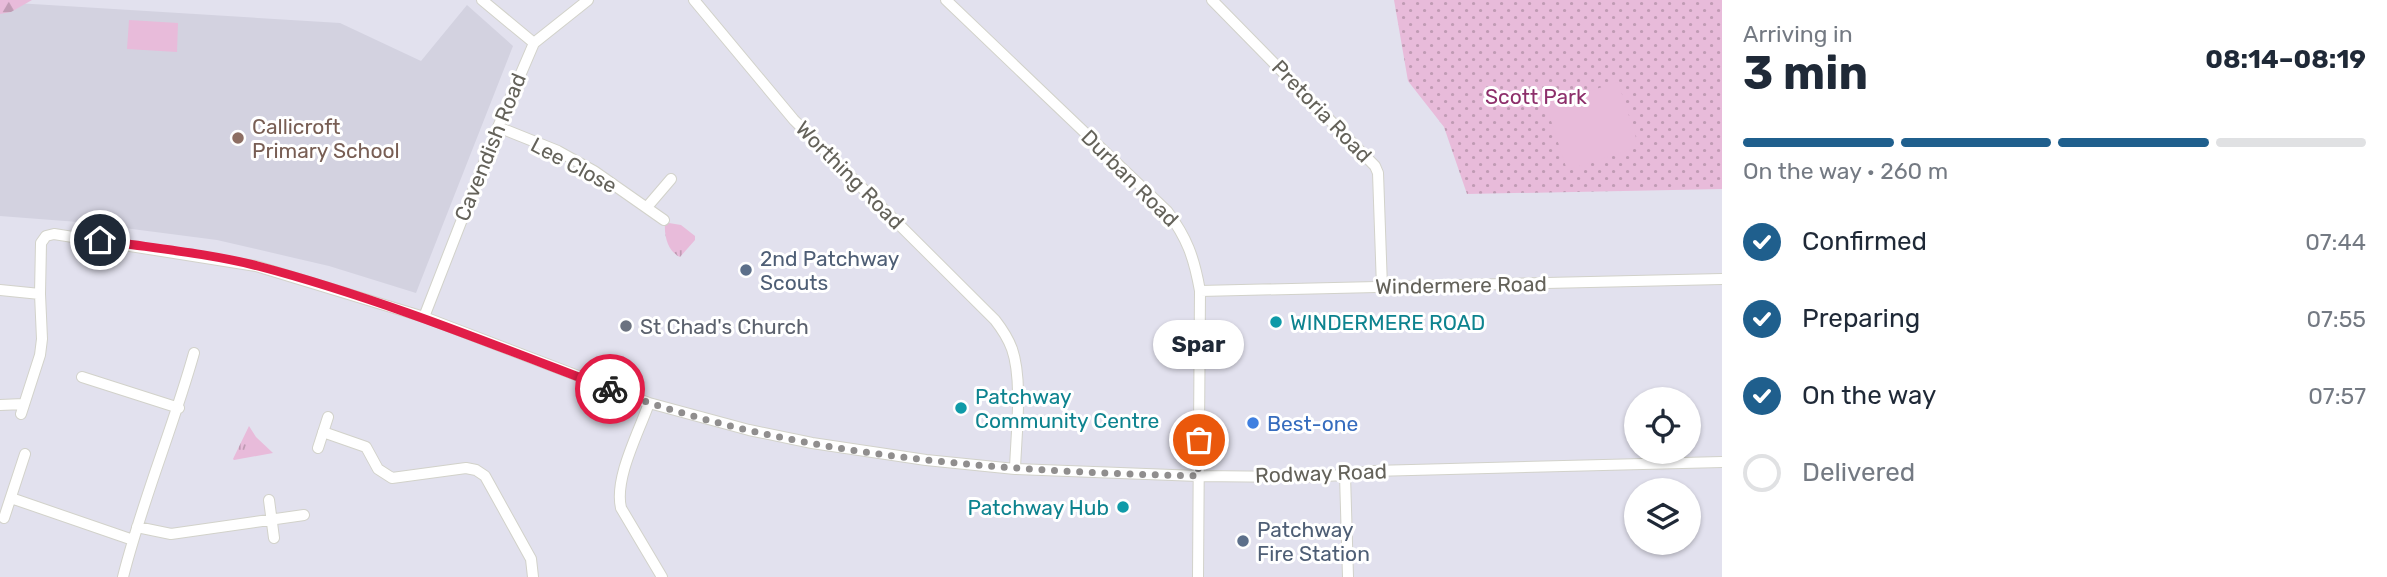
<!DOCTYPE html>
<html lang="en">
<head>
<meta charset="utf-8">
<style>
  :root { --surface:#fff; --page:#f6f6f7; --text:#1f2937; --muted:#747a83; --line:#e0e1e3; --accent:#1f5f8d }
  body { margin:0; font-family:Rubik,sans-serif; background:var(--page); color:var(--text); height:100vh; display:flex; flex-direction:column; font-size:26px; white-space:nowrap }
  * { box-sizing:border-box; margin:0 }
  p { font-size:23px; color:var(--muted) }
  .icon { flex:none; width:38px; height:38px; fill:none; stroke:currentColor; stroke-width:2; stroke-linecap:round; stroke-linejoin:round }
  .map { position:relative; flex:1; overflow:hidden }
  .details { display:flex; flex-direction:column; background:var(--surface); width:665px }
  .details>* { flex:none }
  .controls { position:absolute; left:1624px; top:387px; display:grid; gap:14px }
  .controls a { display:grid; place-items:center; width:77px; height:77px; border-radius:50%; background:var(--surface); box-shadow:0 2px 5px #0004; font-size:35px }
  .pin { position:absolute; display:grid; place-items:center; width:60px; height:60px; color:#fff; margin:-30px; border:4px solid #fff; border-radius:50%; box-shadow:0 2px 7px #0007 }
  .courier { position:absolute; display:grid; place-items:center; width:70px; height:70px; margin:-35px; border:5px solid #e11d48; border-radius:50%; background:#fff; color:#222; box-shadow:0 2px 9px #0007 }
  .bubble { position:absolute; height:49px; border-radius:24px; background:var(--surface); box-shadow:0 2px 5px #0004; font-size:23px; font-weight:700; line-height:49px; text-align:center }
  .head em { font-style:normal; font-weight:700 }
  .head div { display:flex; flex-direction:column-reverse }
  .head { display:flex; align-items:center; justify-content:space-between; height:119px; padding:0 21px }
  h1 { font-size:46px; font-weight:700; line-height:52px }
  .bar { display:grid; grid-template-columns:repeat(4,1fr); gap:10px 7px; align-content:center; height:84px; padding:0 21px }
  .bar i { height:9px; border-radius:5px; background:var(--line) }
  .bar .selected { background:var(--accent) }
  .bar p { grid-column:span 4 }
  ol { padding:0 21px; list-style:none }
  li { display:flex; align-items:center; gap:21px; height:77px }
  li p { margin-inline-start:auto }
  li .icon { padding:7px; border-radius:50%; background:var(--accent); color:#fff; stroke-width:4 }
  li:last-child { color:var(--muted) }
  li i { width:38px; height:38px; border:4px solid var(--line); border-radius:50% }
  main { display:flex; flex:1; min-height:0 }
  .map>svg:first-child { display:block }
  .education { fill:#d3d2e0 }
  .grass { fill:url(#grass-tufts) }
  .forest { fill:url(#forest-firs) }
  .park { fill:url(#park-dots) }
  .pitch { fill:#e8bbda }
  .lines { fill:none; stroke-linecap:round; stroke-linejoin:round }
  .street-casing { stroke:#d2d2ca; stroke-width:12 }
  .street { stroke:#fff; stroke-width:10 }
  .done { stroke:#908e8e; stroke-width:7; stroke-dasharray:0 12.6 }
  .route { stroke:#e11d48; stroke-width:9 }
  .education-dot { fill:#8d6e63; stroke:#fff; stroke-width:2.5 }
  .service-dot { fill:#5c6f8a; stroke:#fff; stroke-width:2.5 }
  .culture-dot { fill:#0f9aa8; stroke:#fff; stroke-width:2.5 }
  .worship-dot { fill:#6b7280; stroke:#fff; stroke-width:2.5 }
  .shop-dot { fill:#3f7fe0; stroke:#fff; stroke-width:2.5 }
  .labels { text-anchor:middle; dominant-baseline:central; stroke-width:6; stroke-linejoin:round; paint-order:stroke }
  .park-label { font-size:21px; fill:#8d2f6b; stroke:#fff }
  .street-label { font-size:21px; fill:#64625a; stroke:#fff }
  .education-label { font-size:21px; fill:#785e54; stroke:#fff; text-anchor:start }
  .service-label { font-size:21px; fill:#4e5e75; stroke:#fff; text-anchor:start }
  .culture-label { font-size:21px; fill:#0d838f; stroke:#fff; text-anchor:start }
  .worship-label { font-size:21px; fill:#5b616d; stroke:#fff; text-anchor:start }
  .shop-label { font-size:21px; fill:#366cbe; stroke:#fff; text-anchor:start }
</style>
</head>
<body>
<main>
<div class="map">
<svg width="1722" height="577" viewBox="0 0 1722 577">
  <defs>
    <pattern id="grass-tufts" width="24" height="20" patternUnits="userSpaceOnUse" patternTransform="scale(1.75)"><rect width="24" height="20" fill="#e8bbda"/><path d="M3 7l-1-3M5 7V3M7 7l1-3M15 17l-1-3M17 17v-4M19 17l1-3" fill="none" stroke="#c09bb4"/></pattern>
    <pattern id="forest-firs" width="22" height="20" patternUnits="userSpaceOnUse" patternTransform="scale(1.75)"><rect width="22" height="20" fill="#e8bbda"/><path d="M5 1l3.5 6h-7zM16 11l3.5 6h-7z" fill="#c09bb4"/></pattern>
    <pattern id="park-dots" width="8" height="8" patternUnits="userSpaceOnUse" patternTransform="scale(1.75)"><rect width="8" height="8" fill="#e8bbda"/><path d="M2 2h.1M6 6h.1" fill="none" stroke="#c09bb4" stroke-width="1.8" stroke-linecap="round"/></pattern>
  </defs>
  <rect width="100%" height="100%" fill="#e2e1ee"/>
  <!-- education -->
  <path class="education" d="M0,2L340,23L421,61L467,5L513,46L416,293L329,266L217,240L78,222L0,216Z"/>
  <!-- grass -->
  <path class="grass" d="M669,223L681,225L695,236V240L680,257C668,252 664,236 665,224Z
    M249,426L256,437L273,453L234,460L233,459Z"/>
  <!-- forest -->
  <path class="forest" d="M0,0H32L11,12L0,14Z"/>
  <!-- park -->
  <path class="park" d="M1394,0H1722V189L1467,194L1444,127L1408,81Z"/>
  <!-- pitch -->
  <path class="pitch" d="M129,20L178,23L177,52L127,49Z
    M1618,82L1639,147L1567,170L1546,105Z"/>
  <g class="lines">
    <!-- street casing -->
    <g class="street-casing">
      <path id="street" d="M482,0L534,43
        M694,0L794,120L995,320C1002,329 1008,338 1012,349C1023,380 1016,436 1015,469
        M946,0L1167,211C1187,238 1194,257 1200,291L1198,577
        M1212,0L1375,166L1378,173L1382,287
        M498,127L558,151L594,171L664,220
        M647,207L671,179
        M0,290L40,294
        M1200,291L1722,279
        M424,317L498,127L534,43L588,0
        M82,377L179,408
        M649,403C639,432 614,478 621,508L662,577
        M0,405L24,404
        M21,414L40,355L42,339L40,294L41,243L46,236L54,234L256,266L424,317L649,403L749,430L812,443L926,460L1015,469L1198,476L1302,477L1345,475L1373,471L1722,462
        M323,432L366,447L378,469L392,478L466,468L476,470L485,476L531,559L533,577
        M318,448L328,417
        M1345,475L1348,577
        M11,498L133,540
        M269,500L274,538
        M4,518L25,454
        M137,527L171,534L304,515
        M123,577C142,501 173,428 194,353"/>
    </g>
    <!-- street -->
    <use href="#street" class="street"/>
  </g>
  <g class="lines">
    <!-- done -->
    <path class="done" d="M610,389C798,459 1000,471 1198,476L1199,440"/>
    <!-- route -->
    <path class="route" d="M100,240C152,248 207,253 258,266C379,298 494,345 610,389"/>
  </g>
  <!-- markers -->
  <circle class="education-dot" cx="238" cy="138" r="7"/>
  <g class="service-dot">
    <circle cx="746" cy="270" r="7"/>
    <circle cx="1243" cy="541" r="7"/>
  </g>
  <g class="culture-dot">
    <circle cx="1276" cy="322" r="7"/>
    <circle cx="961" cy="408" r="7"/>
    <circle cx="1123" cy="507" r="7"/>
  </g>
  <circle class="worship-dot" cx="626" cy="326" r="7"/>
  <circle class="shop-dot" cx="1253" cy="423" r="7"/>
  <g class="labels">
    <!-- park labels -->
    <g class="park-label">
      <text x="1536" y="96">Scott Park</text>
    </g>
    <!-- street labels -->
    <g class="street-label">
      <text transform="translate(1322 111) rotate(46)">Pretoria Road</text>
      <text transform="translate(490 147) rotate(-68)">Cavendish Road</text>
      <text transform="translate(574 165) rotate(28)">Lee Close</text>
      <text transform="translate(850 175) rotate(45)">Worthing Road</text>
      <text transform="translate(1130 178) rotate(45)">Durban Road</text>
      <text transform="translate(1461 285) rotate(-1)">Windermere Road</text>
      <text transform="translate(1321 473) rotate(-2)">Rodway Road</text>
    </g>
    <!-- education labels -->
    <g class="education-label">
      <text x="252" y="126">Callicroft<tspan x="252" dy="24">Primary School</tspan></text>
    </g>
    <!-- service labels -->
    <g class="service-label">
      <text x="760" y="258">2nd Patchway<tspan x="760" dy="24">Scouts</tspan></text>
      <text x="1257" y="529">Patchway<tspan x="1257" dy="24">Fire Station</tspan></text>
    </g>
    <!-- culture labels -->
    <g class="culture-label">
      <text x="1290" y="322">WINDERMERE ROAD</text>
      <text x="975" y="396">Patchway<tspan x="975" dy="24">Community Centre</tspan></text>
      <text x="1109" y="507" text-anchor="end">Patchway Hub</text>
    </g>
    <!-- worship labels -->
    <g class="worship-label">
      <text x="640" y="326">St Chad's Church</text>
    </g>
    <!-- shop labels -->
    <g class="shop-label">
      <text x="1267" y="423">Best-one</text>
    </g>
  </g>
</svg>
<div class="controls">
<a><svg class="icon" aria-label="locate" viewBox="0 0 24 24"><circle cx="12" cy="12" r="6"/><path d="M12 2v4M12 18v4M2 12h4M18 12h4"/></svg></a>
<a><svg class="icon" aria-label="layers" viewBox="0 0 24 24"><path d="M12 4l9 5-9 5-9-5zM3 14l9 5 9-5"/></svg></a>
</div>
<div class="pin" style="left:1199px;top:440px;background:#ea580c"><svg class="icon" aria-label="bag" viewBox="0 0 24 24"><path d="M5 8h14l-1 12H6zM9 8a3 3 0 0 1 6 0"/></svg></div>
<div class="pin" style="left:100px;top:240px;background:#1f2937"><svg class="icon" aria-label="home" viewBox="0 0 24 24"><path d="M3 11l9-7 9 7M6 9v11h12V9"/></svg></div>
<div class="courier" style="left:610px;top:389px"><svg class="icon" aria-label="bike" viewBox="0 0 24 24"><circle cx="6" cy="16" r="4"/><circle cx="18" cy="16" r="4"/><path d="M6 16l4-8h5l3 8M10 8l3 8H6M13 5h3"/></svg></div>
<div class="bubble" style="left:1153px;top:320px;width:91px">Spar</div>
</div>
<section class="details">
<div class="head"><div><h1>3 min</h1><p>Arriving in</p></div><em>08:14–08:19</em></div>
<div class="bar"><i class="selected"></i><i class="selected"></i><i class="selected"></i><i></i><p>On the way · 260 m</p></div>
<ol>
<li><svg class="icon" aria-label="check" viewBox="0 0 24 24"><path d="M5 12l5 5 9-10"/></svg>Confirmed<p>07:44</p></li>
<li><svg class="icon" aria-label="check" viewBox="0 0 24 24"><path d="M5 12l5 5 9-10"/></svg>Preparing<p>07:55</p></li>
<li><svg class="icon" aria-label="check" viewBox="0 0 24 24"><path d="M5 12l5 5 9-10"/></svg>On the way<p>07:57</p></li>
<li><i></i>Delivered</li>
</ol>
</section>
</main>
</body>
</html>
